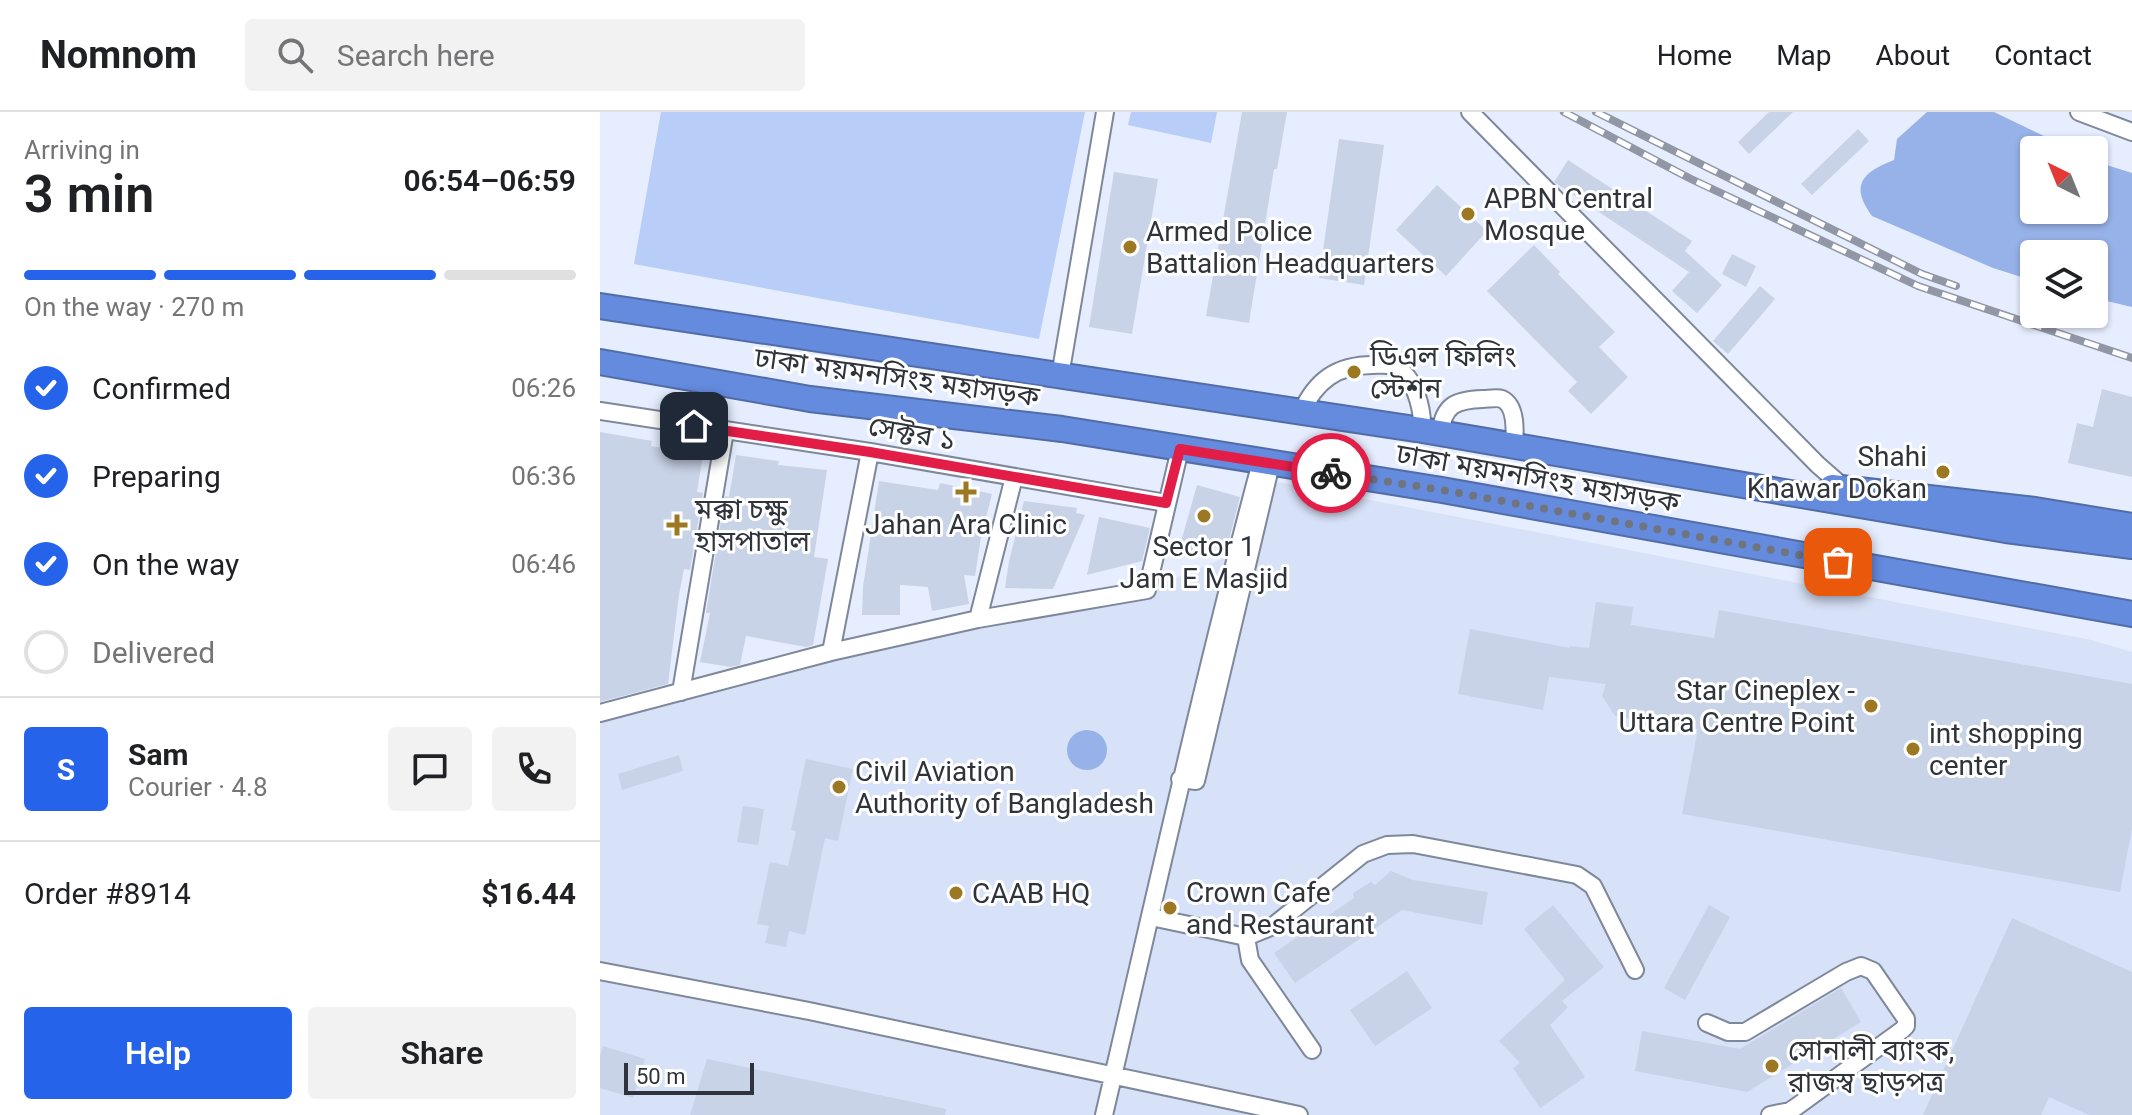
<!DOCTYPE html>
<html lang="en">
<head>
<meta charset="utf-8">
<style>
  :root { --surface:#fff; --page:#f2f2f2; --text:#202124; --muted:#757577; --line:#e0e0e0; --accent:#2563eb }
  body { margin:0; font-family:Roboto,"Noto Sans Bengali",sans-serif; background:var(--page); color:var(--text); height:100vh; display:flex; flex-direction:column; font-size:30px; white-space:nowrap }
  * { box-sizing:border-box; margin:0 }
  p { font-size:26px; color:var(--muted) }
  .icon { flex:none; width:44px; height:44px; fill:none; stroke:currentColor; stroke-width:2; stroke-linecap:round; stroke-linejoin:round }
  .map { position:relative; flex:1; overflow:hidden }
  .panel { display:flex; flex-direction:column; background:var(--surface); width:600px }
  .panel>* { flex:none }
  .needle { width:52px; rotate:317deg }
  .controls { position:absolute; left:1420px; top:24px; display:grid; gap:16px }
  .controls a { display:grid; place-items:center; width:88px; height:88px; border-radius:8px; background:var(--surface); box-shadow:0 2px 6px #0004; font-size:40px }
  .scale { position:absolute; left:24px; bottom:20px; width:130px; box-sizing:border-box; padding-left:8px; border:4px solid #2f333b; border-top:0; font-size:22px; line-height:28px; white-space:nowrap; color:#2f333b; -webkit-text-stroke:6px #fff; paint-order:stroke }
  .pin { position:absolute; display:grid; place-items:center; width:68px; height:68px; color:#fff; margin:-34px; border-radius:16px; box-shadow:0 4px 12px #0006 }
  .courier { position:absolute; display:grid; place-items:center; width:80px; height:80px; margin:-40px; border:6px solid #e11d48; border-radius:50%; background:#fff; color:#222; box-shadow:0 2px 10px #0007 }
  .summary em { font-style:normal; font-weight:600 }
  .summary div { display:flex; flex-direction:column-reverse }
  .summary { display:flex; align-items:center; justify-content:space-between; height:136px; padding:0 24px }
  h1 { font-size:52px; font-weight:600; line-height:60px }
  .bar { display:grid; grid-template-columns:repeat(4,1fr); gap:12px 8px; align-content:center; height:96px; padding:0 24px }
  .bar i { height:10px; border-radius:6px; background:var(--line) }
  .bar .active { background:var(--accent) }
  .bar p { grid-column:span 4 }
  .line { display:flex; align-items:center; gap:20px; padding:0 24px; border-top:2px solid var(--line) }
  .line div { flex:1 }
  .round { display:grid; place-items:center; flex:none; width:84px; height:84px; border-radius:8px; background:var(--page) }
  ol { padding:0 24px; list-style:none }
  li { display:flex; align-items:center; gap:24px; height:88px }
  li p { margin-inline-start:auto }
  li .icon { padding:8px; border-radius:50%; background:var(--accent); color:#fff; stroke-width:4 }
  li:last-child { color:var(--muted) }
  li i { width:44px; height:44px; border:4px solid var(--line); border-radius:50% }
  .action { display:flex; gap:16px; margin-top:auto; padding:16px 24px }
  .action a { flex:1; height:92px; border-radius:8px; background:var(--accent); color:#fff; font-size:32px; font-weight:600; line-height:92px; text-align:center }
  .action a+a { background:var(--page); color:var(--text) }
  header { display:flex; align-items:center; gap:48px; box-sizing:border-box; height:112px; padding:0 40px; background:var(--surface); border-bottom:2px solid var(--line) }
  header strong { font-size:38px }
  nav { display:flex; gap:44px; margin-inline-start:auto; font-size:28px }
  .search { width:560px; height:72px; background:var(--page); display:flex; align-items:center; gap:20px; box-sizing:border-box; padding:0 28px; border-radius:8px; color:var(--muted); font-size:30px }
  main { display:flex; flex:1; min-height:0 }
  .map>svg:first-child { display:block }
  .built { fill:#d7e1f7 }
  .green { fill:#b8cdf8 }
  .water { fill:#97b2e8 }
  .building { fill:#c9d3e7 }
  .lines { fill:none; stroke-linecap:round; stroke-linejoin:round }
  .minor-casing { stroke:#7e889a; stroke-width:20 }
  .highway-casing { stroke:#526ca6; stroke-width:28 }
  .minor { stroke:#fff; stroke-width:16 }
  .highway { stroke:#658bdf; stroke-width:24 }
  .rail-casing { stroke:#9197a4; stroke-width:8 }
  .rail { stroke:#fff; stroke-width:5; stroke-dasharray:15; stroke-linecap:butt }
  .done { stroke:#6f747f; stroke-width:8; stroke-dasharray:0 14.4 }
  .route { stroke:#e11d48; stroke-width:10 }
  .poi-dot { fill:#9c7823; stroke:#fff; stroke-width:3 }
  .labels { text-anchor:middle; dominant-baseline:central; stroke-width:6; stroke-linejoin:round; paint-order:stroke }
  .poi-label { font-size:28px; fill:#2f333b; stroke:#fff; text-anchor:start }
  .street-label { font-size:28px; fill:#2f333b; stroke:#fff }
</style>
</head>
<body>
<header>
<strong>Nomnom</strong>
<div class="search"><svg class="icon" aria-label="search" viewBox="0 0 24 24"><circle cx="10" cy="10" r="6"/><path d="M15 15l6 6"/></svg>Search here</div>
<nav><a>Home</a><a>Map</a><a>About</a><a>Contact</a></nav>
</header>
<main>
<section class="panel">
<div class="summary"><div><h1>3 min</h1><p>Arriving in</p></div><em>06:54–06:59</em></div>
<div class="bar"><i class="active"></i><i class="active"></i><i class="active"></i><i></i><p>On the way · 270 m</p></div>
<ol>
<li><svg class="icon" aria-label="check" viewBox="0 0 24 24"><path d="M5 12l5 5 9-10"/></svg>Confirmed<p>06:26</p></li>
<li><svg class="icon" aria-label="check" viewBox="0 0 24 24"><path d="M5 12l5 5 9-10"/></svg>Preparing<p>06:36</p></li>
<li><svg class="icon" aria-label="check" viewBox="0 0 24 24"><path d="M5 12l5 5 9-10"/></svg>On the way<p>06:46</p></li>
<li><i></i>Delivered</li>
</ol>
<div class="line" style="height:144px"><b class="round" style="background:var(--accent);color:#fff">S</b><div><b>Sam</b><p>Courier · 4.8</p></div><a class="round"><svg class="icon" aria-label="chat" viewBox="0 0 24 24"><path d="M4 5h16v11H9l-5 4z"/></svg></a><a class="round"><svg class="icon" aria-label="phone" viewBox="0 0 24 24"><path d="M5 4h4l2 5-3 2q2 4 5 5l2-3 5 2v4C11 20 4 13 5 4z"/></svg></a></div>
<div class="line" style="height:104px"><div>Order #8914</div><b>$16.44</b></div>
<div class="action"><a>Help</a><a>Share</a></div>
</section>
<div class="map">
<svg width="1532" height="1003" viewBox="0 0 1532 1003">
  <rect width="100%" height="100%" fill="#e5edfe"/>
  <!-- built -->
  <path class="built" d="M657,366L1491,528L1532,540V1003H0V591L378,507L547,478L636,441Z"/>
  <!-- green -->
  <path class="green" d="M61,0H485L439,227L34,152Z
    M531,0H617L611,31L528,13Z"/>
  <!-- water -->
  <path class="water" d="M1327,0H1394L1473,38H1434V98H1494V49L1532,61V195L1494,186V142H1434V169L1393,156L1272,104C1249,73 1263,60 1294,48L1297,27Z
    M467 638a20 20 0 1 1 40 0a20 20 0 1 1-40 0Z"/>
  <!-- building -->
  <path class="building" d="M642,0H687L677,57H674L649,211L606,204Z
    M1169,0H1193L1149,42L1138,30Z
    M1258,17L1269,29L1212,83L1201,72Z
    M739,27L784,33L764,173L719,166Z
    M968,48L1092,129L1085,139L1122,173L1097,201L1072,179L1089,160L954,70Z
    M514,60L558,67L532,222L489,215Z
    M837,73L887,119L846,164L796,118Z
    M934,133L960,160L958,162L1015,220L999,235L1028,265L991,302L968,279L977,270L887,179Z
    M1132,142L1156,154L1146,175L1122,162Z
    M1160,174L1175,187L1128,242L1113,229Z
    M1502,277L1532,285V365L1468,351L1477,311L1493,315Z
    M0,320L52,329L51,334L103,343L97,380L103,381L90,458L84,457L79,483L68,572L0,590Z
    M136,343L179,349L178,353L227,358L214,445L228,447L213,533L206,535L146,524L140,553L130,555L100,550L110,501H106L125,384L129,385Z
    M279,369L338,378L340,371L392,382L381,425L375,464L364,463L369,492L332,499L328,475L300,473V503H262L263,475Z
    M597,373L640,385L628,432L577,444Z
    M424,389L477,396L476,401L485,403L453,477L405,476L409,449Z
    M499,405L550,416L542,449L487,463Z
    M996,490L1033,495L1031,513L1114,526L1119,498L1532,572V717L1520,780L1082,702L1098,617L1015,604L1002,584L1006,572L949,565L943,598L858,582L870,517L970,536V534L989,536Z
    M79,643L83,659L22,678L18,662Z
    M206,647L253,657L238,729L225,726L205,823L189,819L186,835L165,831L169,814L157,812L170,750L188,754L196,719L191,718Z
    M143,694L164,697L158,733L137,730Z
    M791,759L813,768L888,780L882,813L802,798L695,871L674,841L754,786L753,781L771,770L775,773Z
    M953,793L1004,855L962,889L968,895L950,913L985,965L940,996L913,956L920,951L899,929L965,868L924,817Z
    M1109,793L1130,805L1085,888L1064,876Z
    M1412,806L1532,860V1003H1489L1449,985L1441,1003H1323Z
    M807,859L832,896L775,934L750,898Z
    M1241,876L1261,910L1147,980L1035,959L1042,919L1140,937Z
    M3,934L45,947L33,986L0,976V944Z
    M107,947L346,997L345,1003H90Z"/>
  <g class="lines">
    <!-- minor casing -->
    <g class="minor-casing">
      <path id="minor" d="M870,0L1218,353L1242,374
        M1479,0L1532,20
        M460,264L505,0
        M0,299L270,340L566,391
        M701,301C716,268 737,253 773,253C779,253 787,252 792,254C815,261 823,298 822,318
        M840,321C844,292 856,288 883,287C888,287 897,285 902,287C917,294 915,321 914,334
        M378,507L414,365
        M231,540L270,340
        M81,580L125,319
        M0,601L231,540L378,507L547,478L580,337
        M580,667L596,669L670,356
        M551,805L646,825L673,814L763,742L787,733L813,732L977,763L993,774L1035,858
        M646,825L650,848L712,938
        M0,859L209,899L699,1003
        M1107,911L1128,920H1145L1246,860L1261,854L1273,859L1306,907V914L1302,918L1196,995L1190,999L1170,1003
        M504,1003C555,785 603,566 661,350"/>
    </g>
    <!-- highway casing -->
    <g class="highway-casing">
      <path id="highway" d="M0,194L822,318L1406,418L1532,434
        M0,250L210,287L462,317L842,378L1532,502
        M1232,375L1435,398L1532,414"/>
    </g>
    <!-- minor -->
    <use href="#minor" class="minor"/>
    <!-- highway -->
    <use href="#highway" class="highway"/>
    <!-- rail casing -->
    <g class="rail-casing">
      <path id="rail" d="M964,0L1091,67L1318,174L1532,246
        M996,0L1322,162L1356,174"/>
    </g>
    <!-- rail -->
    <use href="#rail" class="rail"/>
  </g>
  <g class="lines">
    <!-- done -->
    <path class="done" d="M731,361L842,378L1238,450"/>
    <!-- route -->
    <path class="route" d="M94,314L270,340L566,391L580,337L731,361"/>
  </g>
  <!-- markers -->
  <g class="poi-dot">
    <circle cx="868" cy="102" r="8"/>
    <circle cx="530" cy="135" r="8"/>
    <circle cx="754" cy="260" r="8"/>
    <circle cx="1343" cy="360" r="8"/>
    <path d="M362 368h8v8h8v8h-8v8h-8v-8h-8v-8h8z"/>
    <circle cx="604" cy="404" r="8"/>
    <path d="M73 401h8v8h8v8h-8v8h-8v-8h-8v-8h8z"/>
    <circle cx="1271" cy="594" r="8"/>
    <circle cx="1313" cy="637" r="8"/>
    <circle cx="239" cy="675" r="8"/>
    <circle cx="356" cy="781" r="8"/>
    <circle cx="570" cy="796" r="8"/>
    <circle cx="1172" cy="954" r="8"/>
  </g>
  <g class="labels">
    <!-- poi labels -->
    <g class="poi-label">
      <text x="884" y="86">APBN Central<tspan x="884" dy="32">Mosque</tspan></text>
      <text x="546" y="119">Armed Police<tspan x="546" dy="32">Battalion Headquarters</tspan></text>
      <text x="770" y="244">ডিএল ফিলিং<tspan x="770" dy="32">স্টেশন</tspan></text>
      <text x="1327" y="344" text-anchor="end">Shahi<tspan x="1327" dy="32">Khawar Dokan</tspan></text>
      <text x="95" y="397">মক্কা চক্ষু<tspan x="95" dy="32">হাসপাতাল</tspan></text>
      <text x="366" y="412" text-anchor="middle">Jahan Ara Clinic</text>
      <text x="604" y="434" text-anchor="middle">Sector 1<tspan x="604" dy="32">Jam E Masjid</tspan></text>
      <text x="1255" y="578" text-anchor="end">Star Cineplex -<tspan x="1255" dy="32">Uttara Centre Point</tspan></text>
      <text x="1329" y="621">int shopping<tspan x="1329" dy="32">center</tspan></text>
      <text x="255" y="659">Civil Aviation<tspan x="255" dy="32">Authority of Bangladesh</tspan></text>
      <text x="586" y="780">Crown Cafe<tspan x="586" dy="32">and Restaurant</tspan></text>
      <text x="372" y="781">CAAB HQ</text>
      <text x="1188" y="938">সোনালী ব্যাংক,<tspan x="1188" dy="32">রাজস্ব ছাড়পত্র</tspan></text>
    </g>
    <!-- street labels -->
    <g class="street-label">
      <text transform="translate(297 265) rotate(8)">ঢাকা ময়মনসিংহ মহাসড়ক</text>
      <text transform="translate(312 321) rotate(10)">সেক্টর ১</text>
      <text transform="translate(938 366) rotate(10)">ঢাকা ময়মনসিংহ মহাসড়ক</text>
    </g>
  </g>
</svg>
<div class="controls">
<a><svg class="needle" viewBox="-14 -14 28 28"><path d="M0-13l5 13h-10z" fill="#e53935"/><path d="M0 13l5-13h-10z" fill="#757577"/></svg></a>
<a><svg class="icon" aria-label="layers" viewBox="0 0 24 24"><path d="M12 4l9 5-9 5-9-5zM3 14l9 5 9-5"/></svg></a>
</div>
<div class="scale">50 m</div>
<div class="pin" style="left:1238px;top:450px;background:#ea580c"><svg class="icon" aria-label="bag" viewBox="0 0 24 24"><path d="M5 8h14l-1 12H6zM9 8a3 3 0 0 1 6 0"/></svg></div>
<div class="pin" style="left:94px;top:314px;background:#1f2937"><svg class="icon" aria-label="home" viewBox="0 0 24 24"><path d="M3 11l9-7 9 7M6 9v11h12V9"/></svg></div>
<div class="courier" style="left:731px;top:361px"><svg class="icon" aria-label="bike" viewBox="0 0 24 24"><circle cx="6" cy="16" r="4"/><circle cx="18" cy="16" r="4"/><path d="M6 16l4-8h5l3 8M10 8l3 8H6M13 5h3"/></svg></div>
</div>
</main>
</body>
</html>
